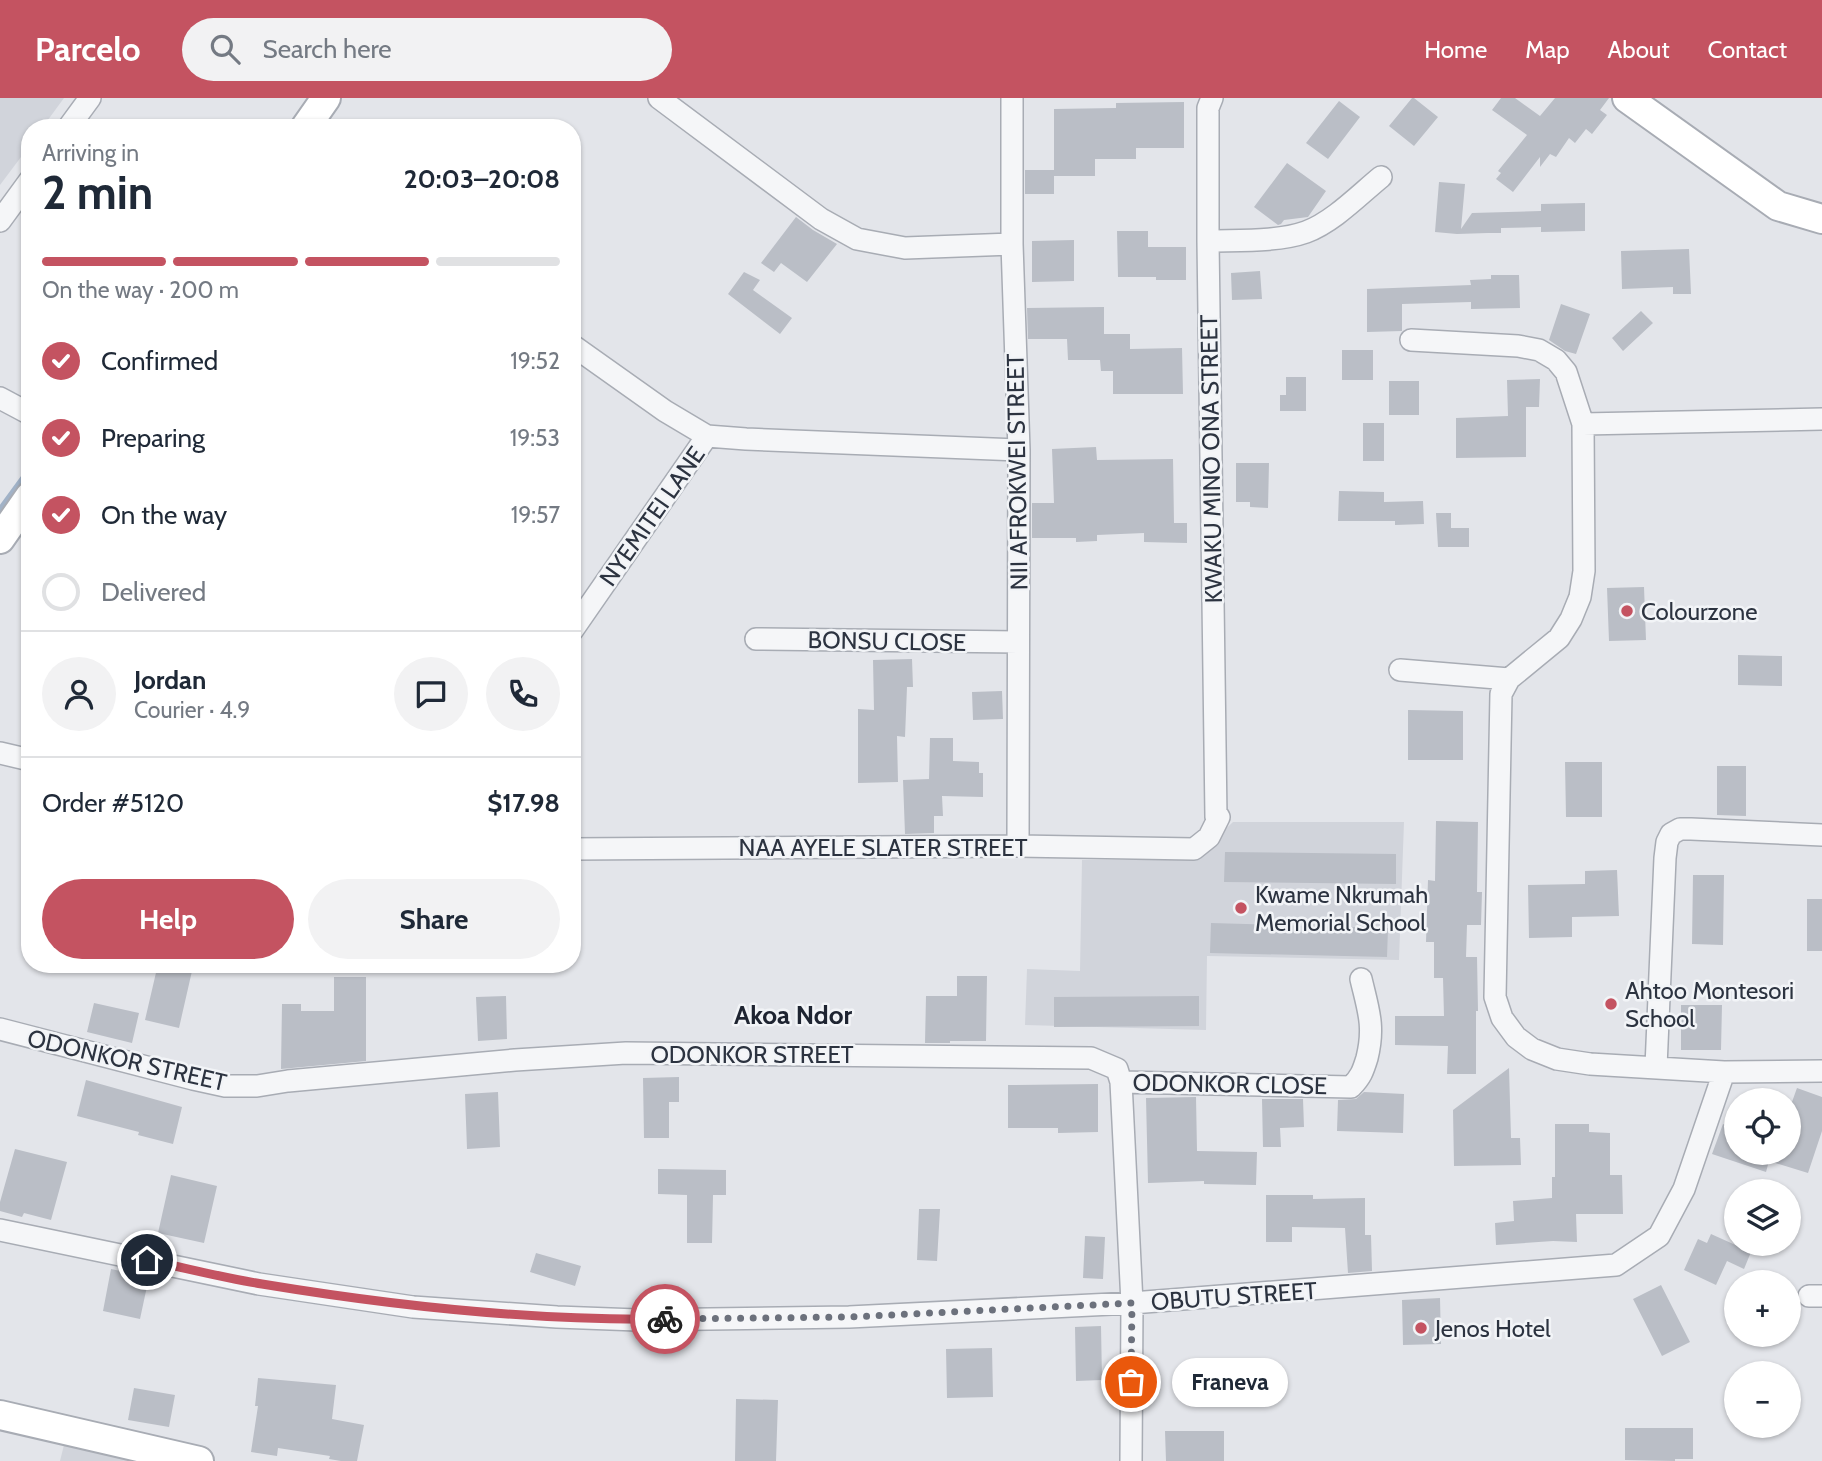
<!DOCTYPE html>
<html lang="en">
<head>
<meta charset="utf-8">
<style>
  :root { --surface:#fff; --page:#f2f2f3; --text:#1f2937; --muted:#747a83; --line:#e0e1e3; --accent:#c45361 }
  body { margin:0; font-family:Cabin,sans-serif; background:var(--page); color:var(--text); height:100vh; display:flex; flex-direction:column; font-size:26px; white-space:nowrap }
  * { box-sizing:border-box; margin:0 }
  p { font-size:23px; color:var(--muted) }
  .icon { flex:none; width:38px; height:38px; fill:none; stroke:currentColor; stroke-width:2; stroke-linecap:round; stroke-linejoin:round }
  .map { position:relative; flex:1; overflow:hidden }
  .panel { position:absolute; left:21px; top:21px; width:560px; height:854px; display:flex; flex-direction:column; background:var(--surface); border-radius:28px; box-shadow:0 2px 5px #0004 }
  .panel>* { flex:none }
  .controls { position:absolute; left:1724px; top:990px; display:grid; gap:14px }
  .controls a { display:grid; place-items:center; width:77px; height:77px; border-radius:50%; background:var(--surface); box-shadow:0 2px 5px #0004; font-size:35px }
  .pin { position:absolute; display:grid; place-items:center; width:60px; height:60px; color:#fff; margin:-30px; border:4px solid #fff; border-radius:50%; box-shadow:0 2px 7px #0007 }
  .courier { position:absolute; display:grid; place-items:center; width:70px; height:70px; margin:-35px; border:5px solid #c45361; border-radius:50%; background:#fff; color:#222; box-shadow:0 2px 9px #0007 }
  .bubble { position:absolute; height:49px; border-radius:24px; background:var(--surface); box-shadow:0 2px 5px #0004; font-size:23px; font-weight:700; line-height:49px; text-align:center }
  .headline em { font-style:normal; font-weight:700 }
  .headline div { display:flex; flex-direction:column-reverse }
  .headline { display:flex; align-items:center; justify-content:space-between; height:119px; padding:0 21px }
  h1 { font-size:46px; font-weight:700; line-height:52px }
  .bar { display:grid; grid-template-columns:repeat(4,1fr); gap:10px 7px; align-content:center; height:84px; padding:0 21px }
  .bar i { height:9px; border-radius:5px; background:var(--line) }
  .bar .active { background:var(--accent) }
  .bar p { grid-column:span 4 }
  .line { display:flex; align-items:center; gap:18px; padding:0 21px; border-top:2px solid var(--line) }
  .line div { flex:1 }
  .round { display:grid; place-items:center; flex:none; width:74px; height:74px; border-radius:37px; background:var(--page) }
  ol { padding:0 21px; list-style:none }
  li { display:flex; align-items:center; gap:21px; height:77px }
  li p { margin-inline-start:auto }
  li .icon { padding:7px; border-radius:50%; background:var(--accent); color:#fff; stroke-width:4 }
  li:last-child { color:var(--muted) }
  li i { width:38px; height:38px; border:4px solid var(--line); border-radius:50% }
  .primary-button { display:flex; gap:14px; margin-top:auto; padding:14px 21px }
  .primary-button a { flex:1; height:80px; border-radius:42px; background:var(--accent); color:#fff; font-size:28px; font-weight:700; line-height:80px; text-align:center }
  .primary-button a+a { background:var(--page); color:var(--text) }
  header { display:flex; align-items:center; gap:42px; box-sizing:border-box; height:98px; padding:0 35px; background:var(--accent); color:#fff }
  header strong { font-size:33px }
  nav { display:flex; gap:38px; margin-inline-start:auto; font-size:24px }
  .search { width:490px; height:63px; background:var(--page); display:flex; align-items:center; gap:18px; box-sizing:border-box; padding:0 24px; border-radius:38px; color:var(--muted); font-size:26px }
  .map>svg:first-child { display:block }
  .built { fill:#d1d4db }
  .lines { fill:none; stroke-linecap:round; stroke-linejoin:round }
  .stream { stroke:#a1b2c7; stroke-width:5 }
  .building { fill:#babec6 }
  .street-casing { stroke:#a8acb4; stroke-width:24 }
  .secondary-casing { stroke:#a8acb4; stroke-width:32 }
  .street { stroke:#f5f6f8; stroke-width:21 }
  .secondary { stroke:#fff; stroke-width:28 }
  .done { stroke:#6c717c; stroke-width:7; stroke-dasharray:0 12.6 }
  .route { stroke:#c45361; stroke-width:9 }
  .poi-dot { fill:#c45361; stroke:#f2f4f7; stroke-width:2.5 }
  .labels { text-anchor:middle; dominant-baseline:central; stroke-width:5; stroke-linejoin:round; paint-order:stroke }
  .street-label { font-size:24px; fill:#2c3340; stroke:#f2f4f7 }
  .poi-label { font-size:24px; fill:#2c3340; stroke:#f2f4f7; text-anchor:start }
  .neighbourhood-label { font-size:26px; font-weight:bold; fill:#1e2431; stroke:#f2f4f7 }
</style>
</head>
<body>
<header>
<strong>Parcelo</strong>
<div class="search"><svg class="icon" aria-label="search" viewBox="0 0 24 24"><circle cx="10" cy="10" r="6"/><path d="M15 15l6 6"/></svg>Search here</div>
<nav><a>Home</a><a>Map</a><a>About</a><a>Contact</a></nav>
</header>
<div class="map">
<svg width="1822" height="1363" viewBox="0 0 1822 1363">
  <rect width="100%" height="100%" fill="#e3e5ea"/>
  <!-- built -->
  <path class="built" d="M0,0H64L42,30H30V47L0,87Z
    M1233,724H1404L1399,862L1207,858L1206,932L1025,927L1027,871L1080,873L1082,762H1193Z
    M64,1347L134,1363H60Z"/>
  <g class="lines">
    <!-- stream -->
    <path class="stream" d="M0,411L30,370"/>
  </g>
  <!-- building -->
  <path class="building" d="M1412,0H1414L1438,19L1414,48L1389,28Z
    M1501,0H1515L1540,18L1555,0H1609L1600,12L1607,17L1592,36L1586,31L1575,45L1569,40L1556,59L1550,56L1540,69V59L1513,94L1496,81L1501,75L1498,73L1527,37L1492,12Z
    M1339,3L1360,19L1328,61L1306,45Z
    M1184,4V50H1136V61H1095V78H1054V11L1116,10V5Z
    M1287,65L1326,93L1308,119L1284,122L1281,126L1278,127L1254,109Z
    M1025,72H1054V96H1025Z
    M1439,84L1465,86L1461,131L1472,115L1541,113V106L1585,105V133L1541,134V129L1501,130V135H1488L1457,136L1435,134Z
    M796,119L813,132L837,146L807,184L781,165L774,174L761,165Z
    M1117,133H1148V149H1186V182H1156V179H1118Z
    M1074,142V183L1032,184V143Z
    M1689,151L1691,196H1673V189L1622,191L1621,153Z
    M1260,173L1262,201L1232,202L1231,175Z
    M744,174L760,182L753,192L792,220L780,236L728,196Z
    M1491,177H1519L1520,210L1471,211V204L1402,206V233L1367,234V191L1471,187L1470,182L1491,181Z
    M1561,206L1590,216L1576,256L1565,253L1549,242Z
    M1104,209V236H1130V251L1182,250L1183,296H1113V273H1101L1100,262H1068L1067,241H1028L1027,210Z
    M1641,213L1653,225L1623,253L1612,240Z
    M1342,252H1373V282H1342Z
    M1286,279H1306V313H1280V297H1286Z
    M1540,281L1539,309H1526V359L1456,360V320L1508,318L1507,282Z
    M1389,283H1419V317H1389Z
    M1363,325H1384V363H1363Z
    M1096,349L1097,362L1173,361L1174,425H1187V445L1144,444V435L1097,437V443L1076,444V440H1032V405H1054L1052,351Z
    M1236,365H1269L1268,410L1250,409V404H1236Z
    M1339,393L1384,394V404L1423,403L1424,426L1395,427V423H1338Z
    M1436,415H1451V430H1469V449H1438Z
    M1644,489L1646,542L1609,543L1607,490Z
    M1738,557L1782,558V588L1738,587Z
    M912,561L913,589H907L905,639L897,638L898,684L858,685V611L874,612L873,562Z
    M1002,593L1003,621L973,622L972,594Z
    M1408,612L1463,613V662H1408Z
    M930,640H953V663L979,664V675H983V699L942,698L943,718H934V735L905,736L903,682L929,681Z
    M1565,664H1602V719H1566Z
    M1717,668H1746V718L1717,717Z
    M1436,723L1478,724L1477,794H1482L1481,827H1467L1466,859H1477L1478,913H1476V976H1447L1448,948L1395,947V918H1444L1443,880H1434V844H1426L1428,782L1435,783Z
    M1225,754L1396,756V786L1224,784Z
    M1617,772L1619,818L1572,819V839L1529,840L1528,787L1585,786V773Z
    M1693,777H1724L1723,847L1692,846Z
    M1807,801H1822V853H1807Z
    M1211,825L1388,830L1387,859L1210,855Z
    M158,866L192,873L179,930L145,922Z
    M957,878H987L986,943H950V945H925L926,898H957Z
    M334,879H366V963L281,971L282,906H301V913H334Z
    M506,898L507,941L478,943L476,899Z
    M1199,898V928L1054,929V899Z
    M94,905L139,915L132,945L87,934Z
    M1681,907H1722L1721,952H1681Z
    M1509,970L1511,1040H1520L1521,1067L1454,1068L1453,1012Z
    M679,979V1004H669V1040H644L643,980Z
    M86,982L182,1009L173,1046L138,1037L139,1034L77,1018Z
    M1098,986V1034L1058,1035V1030H1008V987Z
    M1797,990L1822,999V1033L1808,1075L1769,1063L1766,1074L1712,1056L1723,1026L1736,1031V1055H1788V1015Z
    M498,994L500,1049L467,1051L465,996Z
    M1364,994L1404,996L1403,1035L1337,1033L1338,1002L1356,1001Z
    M1196,999L1197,1053L1257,1054L1256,1087L1204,1086V1083L1148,1085L1146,1000Z
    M1262,1001H1303L1304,1029L1280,1030L1281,1049H1263Z
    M1555,1026H1589V1034L1610,1035V1077H1622L1623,1116H1576L1577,1144L1553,1143L1496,1147L1495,1125L1514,1123L1513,1103L1552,1100V1079H1555Z
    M15,1051L67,1064L51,1122L24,1115L22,1119L0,1113V1104Z
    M658,1071L726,1072V1097H713L712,1145H687V1097L658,1096Z
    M171,1077L217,1088L204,1145L158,1135Z
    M1266,1097H1313V1101L1365,1100V1137H1371L1372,1173L1348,1175L1345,1130L1292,1129V1144H1266Z
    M919,1111H940L937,1163L917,1162Z
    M1711,1136L1751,1154L1744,1171L1727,1163L1716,1187L1684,1172L1698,1141L1707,1145Z
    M1085,1138L1105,1139L1103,1181L1083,1180Z
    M536,1155L581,1168L575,1188L530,1174Z
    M111,1171L149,1179L140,1221L103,1213Z
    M1661,1187L1690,1244L1662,1258L1633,1201Z
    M1440,1200L1441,1246L1403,1247L1402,1202Z
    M1101,1228L1102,1282L1076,1283L1075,1229Z
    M992,1250L993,1299L947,1300L946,1251Z
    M258,1280L336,1287L332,1321L364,1327L357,1363H341L329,1361L330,1358L278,1350L277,1358L251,1354L258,1308H255Z
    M134,1290L175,1297L169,1329L128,1322Z
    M736,1301L778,1302L776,1363H735Z
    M1625,1330H1693V1361H1675V1363L1625,1362Z
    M1165,1333H1224V1363H1166Z"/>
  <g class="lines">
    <!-- street casing -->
    <g class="street-casing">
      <path id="street" d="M659,0L821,121L857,141L905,150L1012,146
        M1012,0V146L1019,352L1018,748
        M68,30L90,0
        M0,123L30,82
        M1208,143C1239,142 1278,144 1306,134C1333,124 1359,97 1381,79
        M1411,242L1518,248L1539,252L1556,262L1566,274L1583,326L1584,473L1580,499L1571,521L1559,540L1509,581L1501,596L1495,899L1502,920L1516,939L1532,951L1557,961L1590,966L1724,974L1822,973
        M572,247L665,313L707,338L746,341L1019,352
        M0,300L30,316
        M1583,326L1822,321
        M572,533L707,338
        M756,541L1018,544
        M1400,572L1509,581
        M0,655L30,662
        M572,751L1018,748L1194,751L1209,739L1219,719H1216L1208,143V10L1212,0
        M0,931L193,981L225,988H257L288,983L515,962L626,955L1091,960L1117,971L1121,984L1132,1205L1131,1363
        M1656,969L1665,760L1667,744L1671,736L1680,731H1691L1822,737
        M1121,984L1351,989C1361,979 1363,973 1367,960C1375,928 1368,911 1361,881
        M0,1132L259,1186L413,1209L557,1219L637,1222L849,1219L1132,1205L1616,1167L1659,1138L1684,1091L1724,974
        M1809,1198H1822"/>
    </g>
    <!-- secondary casing -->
    <g class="secondary-casing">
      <path id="secondary" d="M1627,0L1778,108L1822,121
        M305,30L326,0
        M0,441L30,398
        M0,1317L199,1363"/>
    </g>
    <!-- street -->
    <use href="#street" class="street"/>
    <!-- secondary -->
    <use href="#secondary" class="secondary"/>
  </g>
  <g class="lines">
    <!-- done -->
    <path class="done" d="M665,1221L849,1219L1132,1205L1131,1284"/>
    <!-- route -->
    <path class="route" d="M147,1162C186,1170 224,1180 262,1186C395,1208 530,1223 665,1221"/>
  </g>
  <!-- markers -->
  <g class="poi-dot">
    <circle cx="1627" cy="513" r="7"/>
    <circle cx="1241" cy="810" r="7"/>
    <circle cx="1611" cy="906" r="7"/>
    <circle cx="1421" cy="1230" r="7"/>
  </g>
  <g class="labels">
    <!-- street labels -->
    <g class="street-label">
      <text transform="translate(1211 361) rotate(-91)">KWAKU MINO ONA STREET</text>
      <text transform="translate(1017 374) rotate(-91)">NII AFROKWEI STREET</text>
      <text transform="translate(652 418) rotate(-55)">NYEMITEI LANE</text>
      <text transform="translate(887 543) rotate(1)">BONSU CLOSE</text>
      <text x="883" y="749">NAA AYELE SLATER STREET</text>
      <text x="752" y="956">ODONKOR STREET</text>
      <text transform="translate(127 962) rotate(13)">ODONKOR STREET</text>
      <text transform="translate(1230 986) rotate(1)">ODONKOR CLOSE</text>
      <text transform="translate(1234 1198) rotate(-4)">OBUTU STREET</text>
    </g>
    <!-- poi labels -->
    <g class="poi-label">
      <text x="1641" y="513">Colourzone</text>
      <text x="1255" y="796">Kwame Nkrumah<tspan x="1255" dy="28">Memorial School</tspan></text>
      <text x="1625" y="892">Ahtoo Montesori<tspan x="1625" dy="28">School</tspan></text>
      <text x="1435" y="1230">Jenos Hotel</text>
    </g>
    <!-- neighbourhood labels -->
    <g class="neighbourhood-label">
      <text x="793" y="917">Akoa Ndor</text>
    </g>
  </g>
</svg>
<div class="controls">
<a><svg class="icon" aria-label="locate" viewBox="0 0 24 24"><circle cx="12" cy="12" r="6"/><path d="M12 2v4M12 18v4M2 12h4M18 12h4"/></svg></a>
<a><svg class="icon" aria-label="layers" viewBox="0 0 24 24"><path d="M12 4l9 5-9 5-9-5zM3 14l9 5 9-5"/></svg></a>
<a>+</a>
<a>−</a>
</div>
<div class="pin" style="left:1131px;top:1284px;background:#ea580c"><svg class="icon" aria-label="bag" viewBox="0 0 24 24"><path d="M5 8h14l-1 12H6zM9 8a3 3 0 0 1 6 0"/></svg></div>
<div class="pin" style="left:147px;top:1162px;background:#1f2937"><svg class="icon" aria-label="home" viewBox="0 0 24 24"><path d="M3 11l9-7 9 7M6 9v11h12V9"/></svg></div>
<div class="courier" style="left:665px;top:1221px"><svg class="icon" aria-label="bike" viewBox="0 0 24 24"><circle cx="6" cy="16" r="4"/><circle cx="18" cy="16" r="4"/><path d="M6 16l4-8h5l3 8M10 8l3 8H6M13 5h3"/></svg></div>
<div class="bubble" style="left:1172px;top:1260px;width:116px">Franeva</div>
<section class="panel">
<div class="headline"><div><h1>2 min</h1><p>Arriving in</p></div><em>20:03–20:08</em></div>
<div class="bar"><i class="active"></i><i class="active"></i><i class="active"></i><i></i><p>On the way · 200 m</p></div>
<ol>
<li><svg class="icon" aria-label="check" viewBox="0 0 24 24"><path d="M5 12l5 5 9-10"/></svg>Confirmed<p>19:52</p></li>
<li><svg class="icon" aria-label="check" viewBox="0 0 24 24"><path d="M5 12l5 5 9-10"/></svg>Preparing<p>19:53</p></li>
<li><svg class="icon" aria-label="check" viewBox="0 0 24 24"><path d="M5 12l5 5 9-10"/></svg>On the way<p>19:57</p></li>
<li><i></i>Delivered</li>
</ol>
<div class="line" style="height:126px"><a class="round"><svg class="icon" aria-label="person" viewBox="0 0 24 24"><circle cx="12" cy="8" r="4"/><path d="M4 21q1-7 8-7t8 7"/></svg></a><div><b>Jordan</b><p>Courier · 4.9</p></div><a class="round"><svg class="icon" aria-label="chat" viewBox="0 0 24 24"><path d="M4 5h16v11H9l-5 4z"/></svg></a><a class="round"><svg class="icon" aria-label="phone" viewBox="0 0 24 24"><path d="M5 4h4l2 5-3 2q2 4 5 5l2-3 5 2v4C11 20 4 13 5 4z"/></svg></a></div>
<div class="line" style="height:91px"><div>Order #5120</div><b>$17.98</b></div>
<div class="primary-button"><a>Help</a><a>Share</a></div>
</section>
</div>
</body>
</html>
